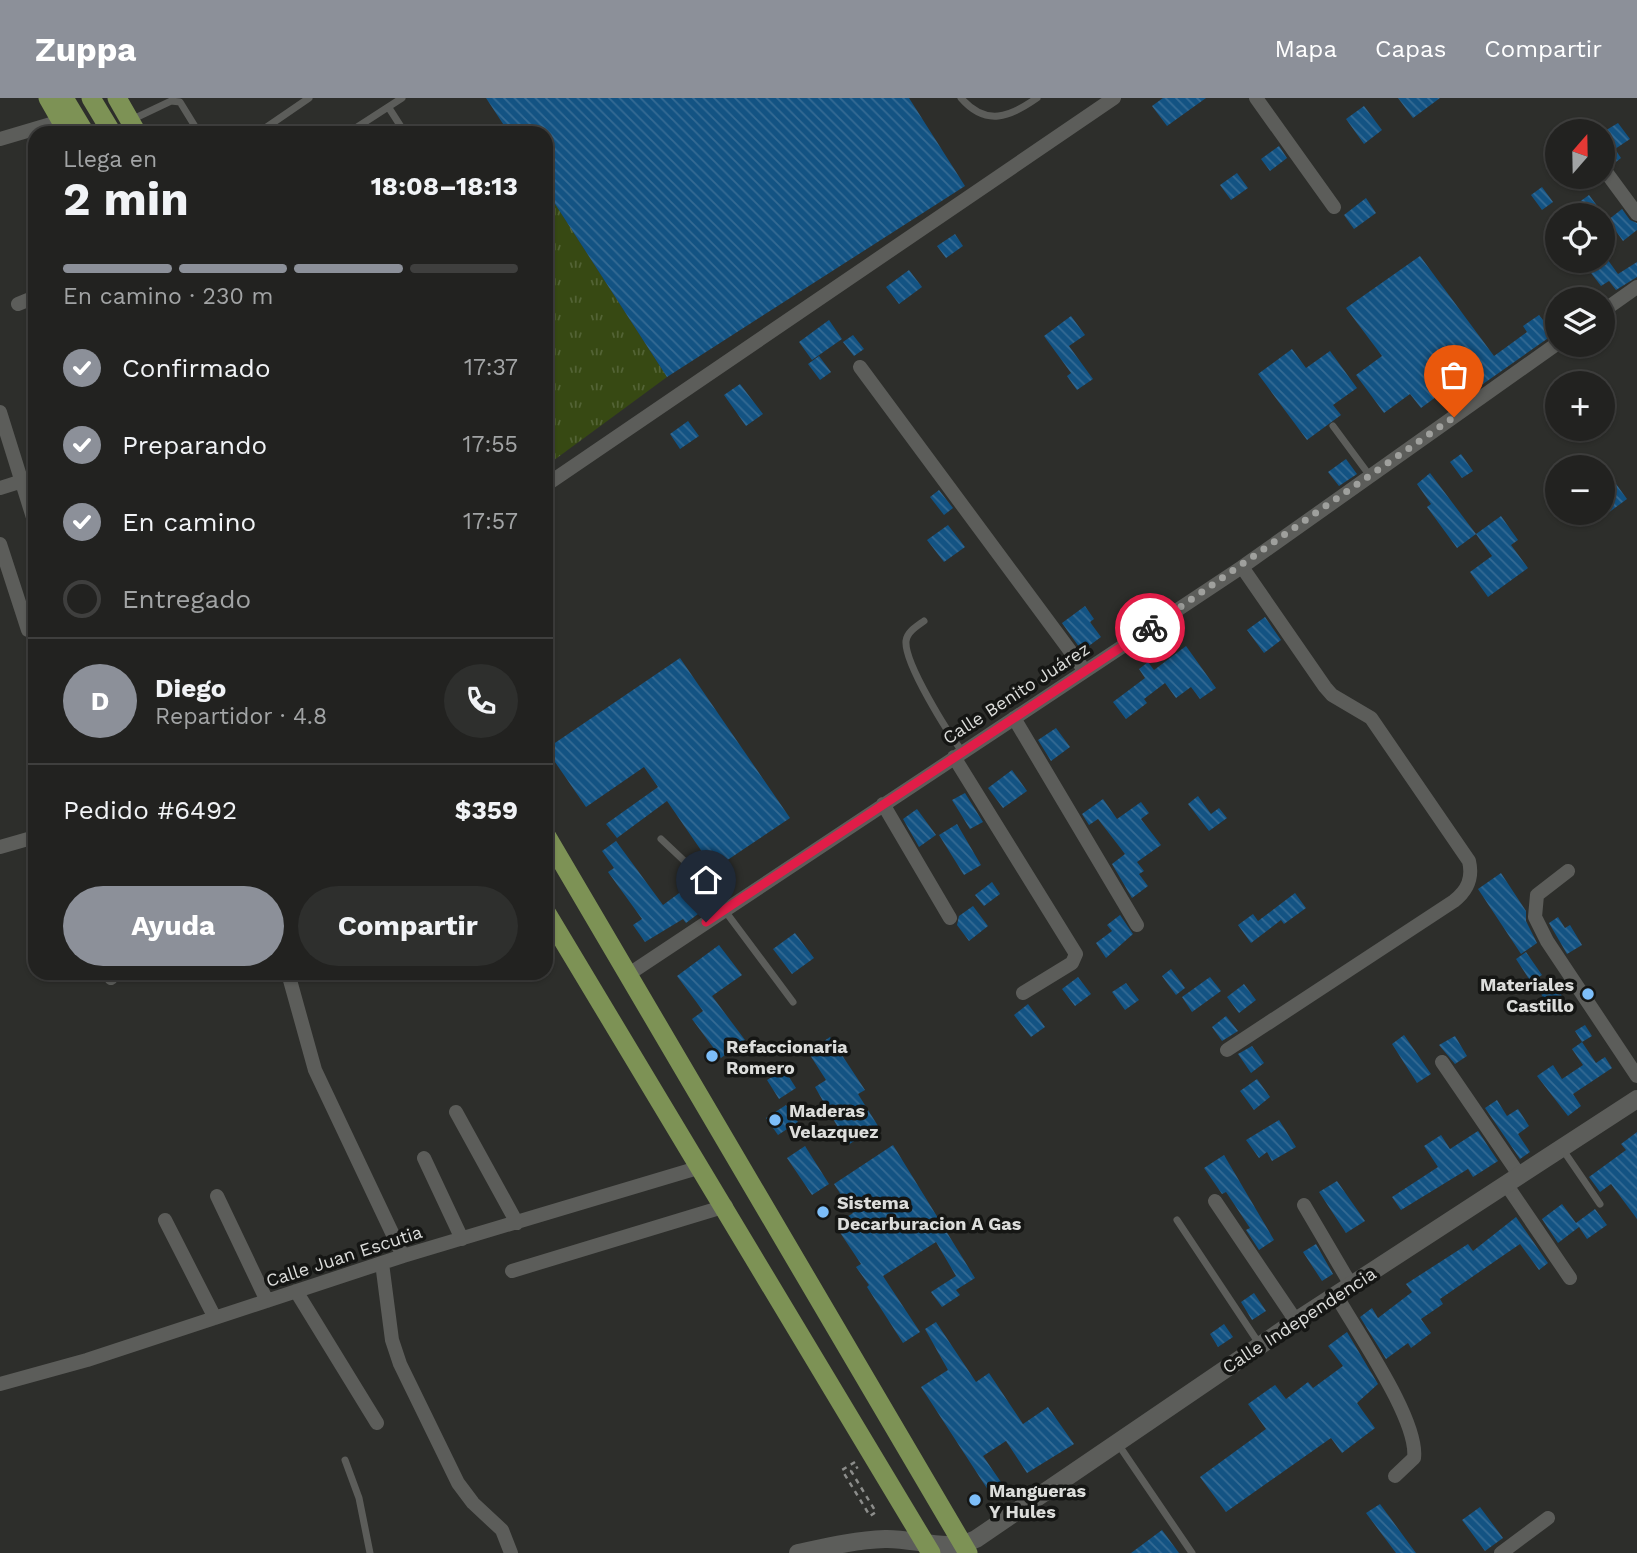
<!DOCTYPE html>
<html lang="es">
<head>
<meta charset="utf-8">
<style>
  :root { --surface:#222220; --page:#2e2f2d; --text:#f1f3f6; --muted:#a2a4a5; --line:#3f3f3e; --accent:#8c9099 }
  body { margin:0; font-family:"Work Sans",sans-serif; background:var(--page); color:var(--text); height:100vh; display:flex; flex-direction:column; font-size:26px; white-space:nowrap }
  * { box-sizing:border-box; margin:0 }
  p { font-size:23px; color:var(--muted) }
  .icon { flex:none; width:38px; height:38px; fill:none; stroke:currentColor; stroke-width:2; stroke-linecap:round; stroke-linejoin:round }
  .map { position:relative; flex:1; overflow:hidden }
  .panel { position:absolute; left:28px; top:28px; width:525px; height:854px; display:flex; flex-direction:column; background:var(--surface); border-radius:21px; box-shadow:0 2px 5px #0004,0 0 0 2px var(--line) }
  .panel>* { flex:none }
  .needle { width:46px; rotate:20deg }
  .controls { position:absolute; left:1545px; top:21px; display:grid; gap:14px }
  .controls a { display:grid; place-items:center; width:70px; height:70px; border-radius:50%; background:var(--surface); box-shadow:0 2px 5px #0004,0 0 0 2px var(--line); font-size:35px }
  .pin { position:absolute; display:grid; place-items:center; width:60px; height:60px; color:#fff; margin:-72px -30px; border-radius:50% 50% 50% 0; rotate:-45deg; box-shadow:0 0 7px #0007 }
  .pin .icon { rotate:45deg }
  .courier { position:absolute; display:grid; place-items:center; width:70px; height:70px; margin:-35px; border:5px solid #e11d48; border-radius:50%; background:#fff; color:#222; box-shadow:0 2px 9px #0007 }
  .headline em { font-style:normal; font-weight:700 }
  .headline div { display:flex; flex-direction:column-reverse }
  .headline { display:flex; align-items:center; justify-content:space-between; height:119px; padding:0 35px }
  h1 { font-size:46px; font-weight:700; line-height:52px }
  .bar { display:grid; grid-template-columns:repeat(4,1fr); gap:10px 7px; align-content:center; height:84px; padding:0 35px }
  .bar i { height:9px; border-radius:5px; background:var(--line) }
  .bar .active { background:var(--accent) }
  .bar p { grid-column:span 4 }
  .line { display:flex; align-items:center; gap:18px; padding:0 35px; border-top:2px solid var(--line) }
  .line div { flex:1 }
  .round { display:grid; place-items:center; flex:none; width:74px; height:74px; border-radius:37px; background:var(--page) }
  ol { padding:0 35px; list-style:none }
  li { display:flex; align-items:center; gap:21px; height:77px }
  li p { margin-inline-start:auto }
  li .icon { padding:7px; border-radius:50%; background:var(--accent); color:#fff; stroke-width:4 }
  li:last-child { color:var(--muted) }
  li i { width:38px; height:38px; border:4px solid var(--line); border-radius:50% }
  .primary-button { display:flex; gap:14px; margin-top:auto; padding:14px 35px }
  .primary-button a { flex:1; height:80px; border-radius:42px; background:var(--accent); color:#fff; font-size:28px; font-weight:700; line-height:80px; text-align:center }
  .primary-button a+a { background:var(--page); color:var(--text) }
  header { display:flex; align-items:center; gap:42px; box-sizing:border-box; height:98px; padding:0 35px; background:var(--accent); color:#fff }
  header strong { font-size:33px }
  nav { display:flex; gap:38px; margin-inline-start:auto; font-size:24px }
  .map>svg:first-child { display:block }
  .park { fill:url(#park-tufts) }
  .building { fill:url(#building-back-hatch) }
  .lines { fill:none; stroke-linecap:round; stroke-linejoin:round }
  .path { stroke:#8c8d8b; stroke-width:2.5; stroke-dasharray:5 5; stroke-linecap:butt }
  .service { stroke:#5c5d5a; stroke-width:7 }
  .minor { stroke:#5c5d5a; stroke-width:14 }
  .tertiary { stroke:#5c5d5a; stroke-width:18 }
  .primary { stroke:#7d9255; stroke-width:19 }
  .done { stroke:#9fa09d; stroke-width:7; stroke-dasharray:0 12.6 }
  .route { stroke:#e11d48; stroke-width:9 }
  .poi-dot { fill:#7dbef9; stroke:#151614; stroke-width:2.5 }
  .labels { text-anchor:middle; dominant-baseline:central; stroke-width:7; stroke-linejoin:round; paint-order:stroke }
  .street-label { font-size:18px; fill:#dcdddb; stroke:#151614 }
  .poi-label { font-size:18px; font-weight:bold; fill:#dcdddb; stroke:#151614; text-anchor:start }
</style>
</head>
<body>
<header>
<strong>Zuppa</strong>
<nav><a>Mapa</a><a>Capas</a><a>Compartir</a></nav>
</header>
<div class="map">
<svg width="1637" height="1455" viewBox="0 0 1637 1455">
  <defs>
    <pattern id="park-tufts" width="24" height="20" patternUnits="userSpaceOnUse" patternTransform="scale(1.75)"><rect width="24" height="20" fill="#374913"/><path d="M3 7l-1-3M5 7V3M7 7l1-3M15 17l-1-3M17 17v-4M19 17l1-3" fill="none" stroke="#536335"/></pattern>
    <pattern id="building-back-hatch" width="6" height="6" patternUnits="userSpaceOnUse" patternTransform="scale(1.75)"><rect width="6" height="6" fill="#135383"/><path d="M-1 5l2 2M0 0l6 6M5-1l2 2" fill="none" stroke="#356b94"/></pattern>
  </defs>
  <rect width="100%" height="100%" fill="#2d2e2b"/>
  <!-- park -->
  <path class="park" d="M548,95L667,279L546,368V97Z"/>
  <!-- building -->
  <path class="building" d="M486,0H909L965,88L667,279L546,92V35H509Z
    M1163,0H1206L1167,28L1152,8Z
    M1398,0H1440L1413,20Z
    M1364,8L1382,32L1364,46L1346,21Z
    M1618,25L1630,41L1615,51L1621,60L1612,67L1603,62V34Z
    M1279,48L1287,60L1270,73L1261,61Z
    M1237,75L1248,90L1231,102L1220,87Z
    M1542,89L1553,104L1542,112L1531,97Z
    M1589,97L1604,117H1587L1578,105Z
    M1366,100L1376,115L1354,131L1344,117Z
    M1622,111L1630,122L1637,125V132L1623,143L1608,122Z
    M955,136L963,148L946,160L937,148Z
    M1420,158L1494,258L1527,234L1523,228L1539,217L1554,236L1473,293L1463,279L1421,310L1410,296L1384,315L1356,277L1382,258L1346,210Z
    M1605,158L1618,176L1637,164V179L1616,192L1609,183L1601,188L1588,171Z
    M909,172L922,189L899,206L886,189Z
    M1071,218L1085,237L1069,248L1093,281L1077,292L1067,278L1071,275L1044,238Z
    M829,222L842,241L812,262L799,244Z
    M853,237L864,251L854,258L843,244Z
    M1292,251L1306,270L1330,253L1357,290L1333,307L1341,317L1307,342L1258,276Z
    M819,258L831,274L820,282L808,266Z
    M740,286L763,316L746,328L724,297Z
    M688,323L699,338L680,351L670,336Z
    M1461,356L1473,373L1462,380L1450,364Z
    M1346,361L1357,376L1339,388L1328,374Z
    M1430,375L1476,436L1457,450L1427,409L1431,406L1417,386Z
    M1611,379L1627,401L1608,415L1603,409V385Z
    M939,392L953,410L944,417L930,399Z
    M1501,418L1518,442L1511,447L1528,470L1488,499L1470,474L1492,458L1476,436Z
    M948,427L965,449L944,464L927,442Z
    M1085,508L1094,521L1090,524L1101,539L1082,553L1062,525Z
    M1265,519L1281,542L1264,555L1247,532Z
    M1186,548L1216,590L1200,601L1191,589L1176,600L1165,585L1144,601L1147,605L1126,621L1113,604L1145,580L1139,571L1148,564L1154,572Z
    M680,560L790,720L714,771L667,703L617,740L606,726L658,689L644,669L586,709L546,651Z
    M1056,630L1070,649L1051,663L1038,642Z
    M1012,672L1027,693L1003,710L988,690Z
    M965,695L983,724L970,731L952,702Z
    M1198,698L1211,716L1219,710L1227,720L1209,733L1188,706Z
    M1103,701L1117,721L1141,704L1149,715L1141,721L1161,747L1137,764L1144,773L1139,776L1148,788L1132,800L1112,766L1125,756L1098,721L1089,727L1082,716Z
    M917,711L936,737L919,749L903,721Z
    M957,726L981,767L964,777L939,737Z
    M616,743L663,807L690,787L706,810L686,825L683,821L645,844L633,827L642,821L608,774L614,770L602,753Z
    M1501,775L1526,813V823L1537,845L1521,856L1478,791Z
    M992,784L1000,796L984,808L975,797Z
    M1295,795L1306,810L1284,826L1281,822L1251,845L1238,827L1253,816L1258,823Z
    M973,808L988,828L969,843L957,827L959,818Z
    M1120,817L1133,836L1106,860L1096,845L1112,833L1107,827Z
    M1558,819L1565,830L1570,827L1582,847L1567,856L1549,825Z
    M795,835L814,860L792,876L773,851Z
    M719,847L742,877L712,898L745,942L721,960L692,921L703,913L677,878Z
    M1526,854L1542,877L1531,884L1516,861Z
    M1171,871L1185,890L1176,897L1162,878Z
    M1078,879L1091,896L1075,908L1062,891Z
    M1210,879L1221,893L1192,914L1182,899Z
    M1550,879L1562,898L1548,907L1536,888Z
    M1126,885L1139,902L1125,912L1112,894Z
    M1244,886L1256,902L1239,915L1227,899Z
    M1028,906L1045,929L1031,939L1014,917Z
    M1226,918L1238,933L1222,943L1212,929Z
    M1585,927L1592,938L1582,944L1575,933Z
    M1404,937L1431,976L1417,985L1392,946Z
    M1455,938L1467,958L1455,966L1439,947Z
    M830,939L865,992L858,996L878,1028L848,1047L815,989L826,982L808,954Z
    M1582,944L1596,965L1605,959L1612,970L1573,996L1581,1008L1568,1018L1537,978L1553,967L1562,981L1583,967L1572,951Z
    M1252,948L1264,965L1251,975L1238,956Z
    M784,971L796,990L779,1001L767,982Z
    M1257,981L1270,999L1254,1012L1240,993Z
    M1497,1002L1507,1018L1518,1011L1529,1028L1518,1036L1530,1054L1520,1061L1485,1010Z
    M786,1007L798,1024L778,1037L766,1020Z
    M1279,1022L1296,1049L1272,1063L1267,1054L1259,1060L1246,1042Z
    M1478,1033L1498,1063L1473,1079L1468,1071L1401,1112L1392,1099L1438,1069L1424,1048L1441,1037L1450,1051Z
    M1637,1034V1121L1611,1086L1600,1094L1589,1079L1626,1052L1621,1046Z
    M893,1047L975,1180L956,1192L960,1197L942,1209L931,1194L956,1178L936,1144L883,1178L920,1234L903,1245L867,1189L869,1187L856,1169L861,1166L835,1127L853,1115L834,1086Z
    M805,1048L829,1086L812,1097L787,1060Z
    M1224,1057L1274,1142L1259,1152L1246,1132L1250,1130L1226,1094L1222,1096L1204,1070Z
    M1337,1083L1365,1123L1346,1135L1319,1094Z
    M1562,1106L1576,1125L1595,1111L1607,1127L1587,1141L1579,1129L1558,1145L1542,1121Z
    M1516,1119L1548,1165L1539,1172L1520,1146L1440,1201L1443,1206L1421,1221L1431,1235L1411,1250L1408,1245L1386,1261L1360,1219L1372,1210L1378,1220L1412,1194L1406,1186L1468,1146L1473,1153Z
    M1316,1146L1333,1176L1322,1183L1303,1154Z
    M1254,1195L1266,1213L1252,1222L1241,1204Z
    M936,1224L976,1284L989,1275L1023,1326L1048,1309L1074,1346L1027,1375L1006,1343L983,1358L1003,1387L990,1395L921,1289L948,1272L925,1231Z
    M1224,1226L1233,1239L1218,1249L1210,1236Z
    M1347,1234L1378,1286L1357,1305L1375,1330L1342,1355L1331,1340L1226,1414L1200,1379L1266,1331L1248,1306L1275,1287L1286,1301L1308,1284L1313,1290L1343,1268L1328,1248Z
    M1380,1406L1416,1455H1396L1366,1415Z
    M1480,1409L1503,1440L1485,1453L1462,1422Z
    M1162,1432L1179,1455H1131Z"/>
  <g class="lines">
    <!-- path -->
    <path class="path" d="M855,1364L842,1372L870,1418L876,1414L851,1373L858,1369"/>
    <!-- service -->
    <path class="service" d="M961,0C986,29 1010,19 1037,0
      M389,10L405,35
      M131,22L171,3L180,4L196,30L192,35
      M258,35L309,0
      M348,35L402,0
      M1333,328L1370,378
      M924,523C917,528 907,534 906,543C904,565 948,635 962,653
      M661,741L696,774L793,904
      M1563,1052L1600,1106
      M1177,1122L1260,1247
      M1118,1346L1192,1455
      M345,1362L359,1400L370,1455"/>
    <!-- minor -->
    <path class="minor" d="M1256,0L1334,109
      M0,41L61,23
      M1606,74L1637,116
      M18,206L35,199
      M1603,213L1637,189
      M860,269L1085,573
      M0,314L35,426
      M546,387L1114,0
      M0,390L35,379
      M0,446L28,532
      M1014,620L1137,827
      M954,659L1076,856L1072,865L1023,895
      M883,706L950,820
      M0,749L35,739
      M1568,773L1537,797L1535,819L1547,843L1637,978
      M109,875L111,880
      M288,875L315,972L403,1158
      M629,876L1242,469L1558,245
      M1227,952L1454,803C1468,792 1473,780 1469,763L1371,620L1332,597L1325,589L1242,469
      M1442,964L1520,1078
      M456,1014L517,1125
      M424,1060L462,1141
      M1506,1086L1570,1180
      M217,1098L267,1203
      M1215,1103L1296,1223
      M1304,1107L1351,1187
      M165,1122L215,1220
      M382,1165L392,1242L400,1266L458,1385L473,1405L502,1432L511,1455
      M512,1173L726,1108
      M296,1193L377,1325
      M1336,1197C1356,1233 1419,1322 1414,1360L1395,1378
      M0,1286L87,1262L403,1158L701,1069
      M1501,1455L1548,1420"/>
    <!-- tertiary -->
    <path class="tertiary" d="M798,1455C826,1449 855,1442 885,1441C915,1440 948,1455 976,1441L1296,1223L1637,1001"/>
    <!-- primary -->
    <path class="primary" d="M48,0L68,35
      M64,0L85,35
      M91,0L112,35
      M117,0L137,35
      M546,737L968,1455
      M546,814L931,1455"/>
  </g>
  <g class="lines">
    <!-- done -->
    <path class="done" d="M1150,530L1454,319"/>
    <!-- route -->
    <path class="route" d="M706,824L1150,530"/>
  </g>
  <!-- markers -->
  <g class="poi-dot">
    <circle cx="1588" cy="896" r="7"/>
    <circle cx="712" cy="958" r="7"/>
    <circle cx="775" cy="1022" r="7"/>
    <circle cx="823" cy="1114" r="7"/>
    <circle cx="975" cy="1402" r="7"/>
  </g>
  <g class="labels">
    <!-- street labels -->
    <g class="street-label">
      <text transform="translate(1016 595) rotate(-33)">Calle Benito Juárez</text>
      <text transform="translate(344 1158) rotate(-18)">Calle Juan Escutia</text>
      <text transform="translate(1299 1222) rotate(-33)">Calle Independencia</text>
    </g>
    <!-- poi labels -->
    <g class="poi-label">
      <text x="1574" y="886" text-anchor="end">Materiales<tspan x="1574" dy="21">Castillo</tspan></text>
      <text x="726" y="948">Refaccionaria<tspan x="726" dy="21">Romero</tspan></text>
      <text x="789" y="1012">Maderas<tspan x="789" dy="21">Velazquez</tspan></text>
      <text x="837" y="1104">Sistema<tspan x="837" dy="21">Decarburacion A Gas</tspan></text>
      <text x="989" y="1392">Mangueras<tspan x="989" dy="21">Y Hules</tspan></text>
    </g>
  </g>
</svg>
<div class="controls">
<a><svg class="needle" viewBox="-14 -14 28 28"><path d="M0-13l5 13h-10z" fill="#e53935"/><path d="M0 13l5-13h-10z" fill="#a2a4a5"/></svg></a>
<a><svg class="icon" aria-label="locate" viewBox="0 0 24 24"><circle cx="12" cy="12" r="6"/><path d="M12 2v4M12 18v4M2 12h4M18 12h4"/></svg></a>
<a><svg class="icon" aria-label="layers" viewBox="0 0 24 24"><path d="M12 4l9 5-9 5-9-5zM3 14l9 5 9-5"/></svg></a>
<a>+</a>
<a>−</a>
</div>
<div class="pin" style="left:1454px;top:319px;background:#ea580c"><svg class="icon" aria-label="bag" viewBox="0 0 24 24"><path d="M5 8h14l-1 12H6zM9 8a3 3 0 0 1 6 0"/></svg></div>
<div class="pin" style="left:706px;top:824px;background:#1f2937"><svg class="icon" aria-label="home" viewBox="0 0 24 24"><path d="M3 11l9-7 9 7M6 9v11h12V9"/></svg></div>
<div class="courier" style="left:1150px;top:530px"><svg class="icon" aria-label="bike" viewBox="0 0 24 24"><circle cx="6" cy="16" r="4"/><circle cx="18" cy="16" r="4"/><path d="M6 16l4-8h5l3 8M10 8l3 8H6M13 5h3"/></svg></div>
<section class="panel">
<div class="headline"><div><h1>2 min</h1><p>Llega en</p></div><em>18:08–18:13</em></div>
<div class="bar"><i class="active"></i><i class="active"></i><i class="active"></i><i></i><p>En camino · 230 m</p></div>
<ol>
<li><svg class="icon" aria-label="check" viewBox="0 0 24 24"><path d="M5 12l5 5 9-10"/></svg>Confirmado<p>17:37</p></li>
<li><svg class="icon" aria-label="check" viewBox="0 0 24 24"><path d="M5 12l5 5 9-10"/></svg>Preparando<p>17:55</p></li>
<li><svg class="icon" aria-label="check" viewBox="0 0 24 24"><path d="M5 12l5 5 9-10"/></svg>En camino<p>17:57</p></li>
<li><i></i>Entregado</li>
</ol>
<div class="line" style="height:126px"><b class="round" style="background:var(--accent);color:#fff">D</b><div><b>Diego</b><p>Repartidor · 4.8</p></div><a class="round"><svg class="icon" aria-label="phone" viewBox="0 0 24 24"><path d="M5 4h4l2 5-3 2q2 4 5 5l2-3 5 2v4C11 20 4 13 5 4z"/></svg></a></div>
<div class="line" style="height:91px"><div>Pedido #6492</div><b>$359</b></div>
<div class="primary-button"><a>Ayuda</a><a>Compartir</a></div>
</section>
</div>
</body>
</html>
